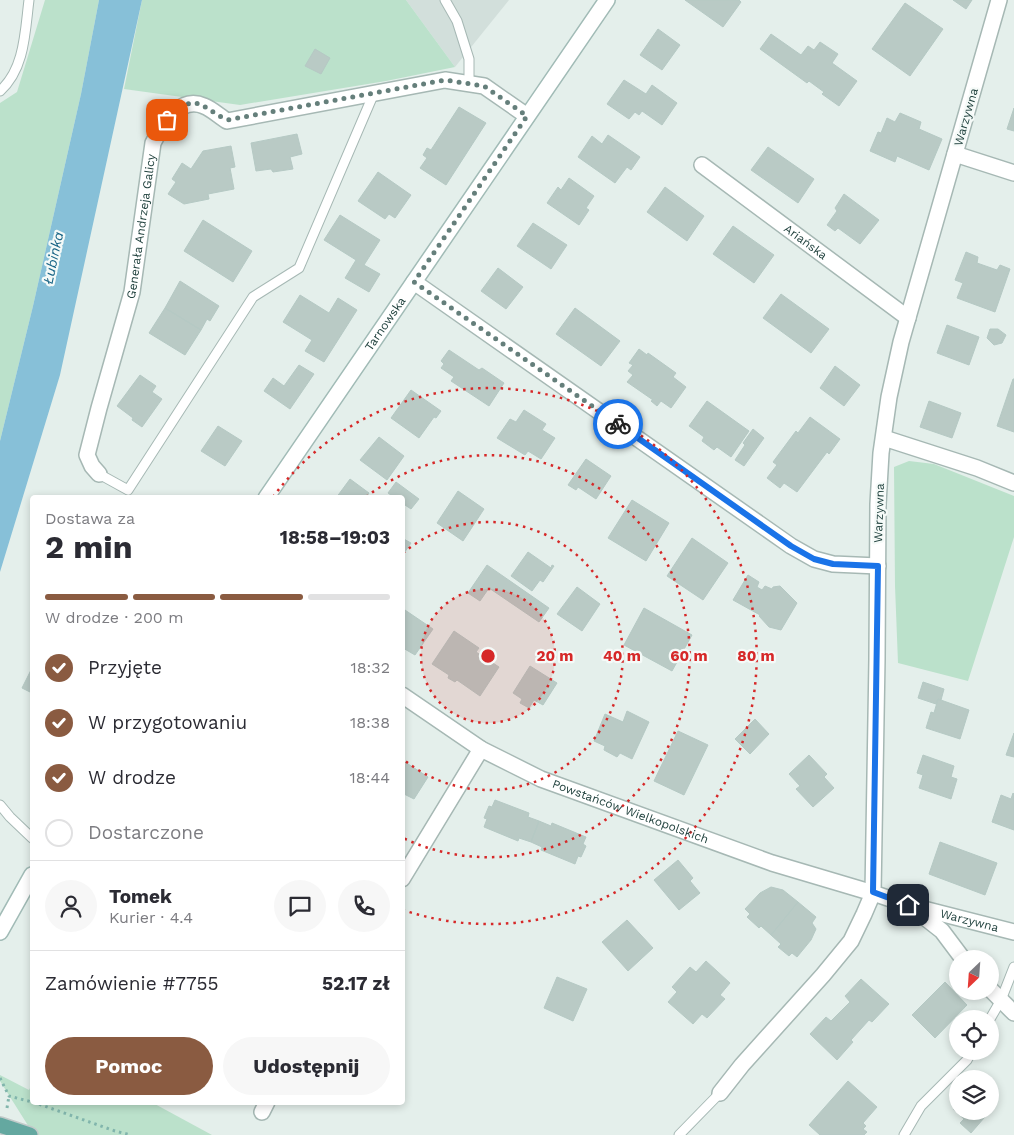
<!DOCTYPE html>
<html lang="pl">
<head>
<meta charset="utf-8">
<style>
  :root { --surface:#fff; --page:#f7f7f7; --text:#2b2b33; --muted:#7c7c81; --line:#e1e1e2; --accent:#8a5b41 }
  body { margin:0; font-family:"Work Sans",sans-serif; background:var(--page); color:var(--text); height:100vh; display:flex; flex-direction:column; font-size:19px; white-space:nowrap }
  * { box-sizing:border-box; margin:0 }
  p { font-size:16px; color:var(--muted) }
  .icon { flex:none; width:28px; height:28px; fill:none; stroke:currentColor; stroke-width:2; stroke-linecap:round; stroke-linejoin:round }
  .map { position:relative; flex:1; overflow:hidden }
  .sheet { position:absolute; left:30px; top:495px; width:375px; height:610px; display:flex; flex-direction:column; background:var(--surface); border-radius:5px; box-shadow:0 2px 8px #0003 }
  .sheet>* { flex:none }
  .needle { width:32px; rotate:205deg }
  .fabs { position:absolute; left:949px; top:950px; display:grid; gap:10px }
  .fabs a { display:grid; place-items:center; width:50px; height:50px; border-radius:50%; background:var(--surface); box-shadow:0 2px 8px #0003; font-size:25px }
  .pin { position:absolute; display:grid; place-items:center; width:42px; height:42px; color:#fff; margin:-21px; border-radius:10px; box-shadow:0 2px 8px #0006 }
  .courier { position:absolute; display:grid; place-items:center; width:50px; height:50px; margin:-25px; border:4px solid #1a73e8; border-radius:50%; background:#fff; color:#222; box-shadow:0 1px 6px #0007 }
  .head em { font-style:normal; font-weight:700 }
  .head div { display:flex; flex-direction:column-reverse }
  .head { display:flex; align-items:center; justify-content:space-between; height:85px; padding:0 15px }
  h1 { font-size:32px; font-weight:700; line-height:38px }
  .bar { display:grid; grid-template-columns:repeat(4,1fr); gap:8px 5px; align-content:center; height:60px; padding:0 15px }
  .bar i { height:6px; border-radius:4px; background:var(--line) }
  .bar .active { background:var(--accent) }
  .bar p { grid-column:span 4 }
  .line { display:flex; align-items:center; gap:12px; padding:0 15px; border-top:1px solid var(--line) }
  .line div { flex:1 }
  .round { display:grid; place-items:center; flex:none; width:52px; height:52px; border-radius:26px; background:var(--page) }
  ol { padding:0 15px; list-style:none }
  li { display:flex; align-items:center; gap:15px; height:55px }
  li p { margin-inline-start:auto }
  li .icon { padding:5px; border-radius:50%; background:var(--accent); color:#fff; stroke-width:4 }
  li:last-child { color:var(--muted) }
  li i { width:28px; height:28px; border:2px solid var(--line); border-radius:50% }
  .cta { display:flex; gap:10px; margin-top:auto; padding:10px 15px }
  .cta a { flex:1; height:58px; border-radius:30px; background:var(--accent); color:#fff; font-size:20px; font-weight:700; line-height:58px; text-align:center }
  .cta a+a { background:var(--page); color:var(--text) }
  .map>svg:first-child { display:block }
  .built { fill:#d2dfdb }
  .green { fill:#bbe1cb }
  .water { fill:#87c0d8 }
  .building { fill:#b9cac5; stroke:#b5c9c4 }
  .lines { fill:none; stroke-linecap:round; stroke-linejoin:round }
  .service-casing { stroke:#a6b8b4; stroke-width:11 }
  .minor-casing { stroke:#a6b8b4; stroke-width:18 }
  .secondary-casing { stroke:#a1bbb6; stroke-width:18 }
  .primary-casing { stroke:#c1cac9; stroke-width:18 }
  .path { stroke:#81b5ac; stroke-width:3; stroke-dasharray:2.5 4; stroke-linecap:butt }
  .service { stroke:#fff; stroke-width:9 }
  .minor { stroke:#fff; stroke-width:15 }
  .secondary { stroke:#fff; stroke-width:15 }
  .primary { stroke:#64a8a0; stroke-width:15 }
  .done { stroke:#657f7b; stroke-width:5; stroke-dasharray:0 9 }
  .route { stroke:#1a73e8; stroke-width:6 }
  .ring { fill:none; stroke:#d62828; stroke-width:2.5; stroke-dasharray:2.5 5 }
  .labels { text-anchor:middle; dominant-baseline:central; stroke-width:4.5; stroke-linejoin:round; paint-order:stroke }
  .street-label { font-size:12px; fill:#21423e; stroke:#f5faf8 }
  .water-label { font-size:14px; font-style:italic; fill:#156284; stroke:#f5faf8 }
  .centre { fill:#d62828; stroke:#f5faf8; stroke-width:2.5 }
  .ring-label { font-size:15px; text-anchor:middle; font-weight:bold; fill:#d62828; stroke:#f5faf8; stroke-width:4.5; stroke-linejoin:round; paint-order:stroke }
</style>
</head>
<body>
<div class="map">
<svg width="1014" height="1135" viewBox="0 0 1014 1135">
  <rect width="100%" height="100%" fill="#e4efeb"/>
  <!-- built -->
  <path class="built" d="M406,0H509L455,67Z"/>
  <!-- green -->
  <path class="green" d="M45,0H99L81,94L33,306L0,441V103L17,92Z
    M142,0H406L455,67L386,81L240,105L124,89Z
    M909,461L934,464L1014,496V537L968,681L898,663L895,586L894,467Z
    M0,1075L29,1090L32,1084V1102L153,1103L212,1135H34L0,1081Z"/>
  <!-- water -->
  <path class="water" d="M99,0H142L60,375L0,572V441L33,306L81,94Z"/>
  <!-- building -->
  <path class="building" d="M685,0H739L741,2L723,27Z
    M953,0H972L966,9Z
    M905,3L943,29L910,76L872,49Z
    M658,29L680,45L662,70L640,55Z
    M771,34L801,55L808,46L814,50L820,42L838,54L832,63L857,81L839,106L822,94L824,92L809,81L807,83L760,49Z
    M315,49L330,58L321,74L305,66Z
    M624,80L646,94L652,85L677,103L662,125L642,111L639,115L635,112L629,119L607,104Z
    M459,107L486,123L446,185L420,168L427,158L423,155L427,148L431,150Z
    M1014,108V131L1007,129Z
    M900,113L921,122L919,129L942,139L929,170L897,156L895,162L870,151L878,132L881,133L887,118L895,122Z
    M297,134L302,154L290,157L293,169L273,172L271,169L256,171L251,143Z
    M608,135L640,157L631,170L627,167L615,183L578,157L592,136L602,144Z
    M231,146L235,167L230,168L234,189L208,194L209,199L184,204L168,194L176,182L172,179L182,163L191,169L203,151Z
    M768,147L814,179L798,203L751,170Z
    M378,172L411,195L395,218L389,214L385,219L358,201Z
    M569,178L594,196L586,208L589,210L579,225L547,203L558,187L561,190Z
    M665,187L704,216L687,241L647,212Z
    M844,194L879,220L860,244L838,228L835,231L827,225L837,211L835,208Z
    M340,215L380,240L364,265L380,274L369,292L345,278L356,260L324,240Z
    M203,220L252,251L233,282L184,251Z
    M533,223L567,245L551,269L517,246Z
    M733,226L774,255L754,283L713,254Z
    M966,252L978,257L977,263L997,270L1000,265L1010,269L995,312L957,298L963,283L955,280Z
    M498,268L523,287L506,309L481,291Z
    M180,281L219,306L210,321L207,319L201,330L165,308Z
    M781,294L829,329L811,353L763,318Z
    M300,295L329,313L338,298L357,310L324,362L305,351L312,340L283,322Z
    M165,308L201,330L185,355L149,333Z
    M575,308L620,341L601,366L556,334Z
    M947,325L979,337L969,365L937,353Z
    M990,329H998L1006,335L1002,343L994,345L987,338Z
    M639,349L647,355L648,353L676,373L673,377L686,387L671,408L661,401L657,406L651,401L653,400L627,382L633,375L628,371L633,365L629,363Z
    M449,350L479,370L482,368L504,383L489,406L451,381L454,377L441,368L444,364L441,361Z
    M299,365L314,374L290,409L264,391L273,378L284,386Z
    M835,366L860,385L844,406L820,388Z
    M140,375L156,386L152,392L162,399L142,427L132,420L133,418L117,406Z
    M1013,379H1014V432L997,426Z
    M411,390L441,411L436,418L434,417L419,438L391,418Z
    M707,401L749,431L731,457L717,447L714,450L702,441L704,437L689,426Z
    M929,401L961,413L952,438L920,427Z
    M524,410L546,424L542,430L555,438L541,459L528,451L525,455L497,438L510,419L516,422Z
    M810,417L840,439L829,454L827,452L797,492L784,483L780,488L767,478L777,465L773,462L796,431L798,433Z
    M218,426L242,441L225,466L201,451Z
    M753,429L764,438L744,466L735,460L745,445L743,443Z
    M379,437L404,456L387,480L360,460Z
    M586,459L611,476L596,499L578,487L576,490L568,485Z
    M350,479L369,493L366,498H336Z
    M396,482L419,499L411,509L402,503V498H395L388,493Z
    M458,491L484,509L463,541L437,523Z
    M632,500L669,523L646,561L608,538Z
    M402,538L411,543L402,556Z
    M692,538L728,563L703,600L667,576Z
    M528,552L551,568L552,565L554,566L543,582L540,580L532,591L511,576Z
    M487,565L549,608L539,622L489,588L480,601L468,593Z
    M748,575L759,582L757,587L762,590L765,586L772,589L773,587L780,586L797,603L781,630L769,627L759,616L760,615L733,600Z
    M577,587L600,604L582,631L557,614Z
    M402,608L433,629L415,655L403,648L402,649Z
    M644,608L692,635L672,671L624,645Z
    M454,631L479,648L476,652L499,667L480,696L457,680L455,682L448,678L449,675L432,664Z
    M530,666L557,683L543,705L534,700L529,708L520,703L522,699L513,693Z
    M32,668V693L22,688Z
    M923,682L944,689L941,700L938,699L936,704L918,698Z
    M938,699L969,710L960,739L926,728L931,712L934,713Z
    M627,711L649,722L632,759L620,753L617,757L604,750L605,746L594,741L605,714L623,722Z
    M755,719L769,734L750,754L735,739Z
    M678,731L708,745L684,795L654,781Z
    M1014,733V757L1006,755Z
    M809,755L827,774L824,777L834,788L813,807L796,789L800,786L789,774Z
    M923,755L954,766L951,777L957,779L951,799L919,788L923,775L917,773Z
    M402,760L428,777L414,799L402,793Z
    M1013,793L1014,794V830L992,822L1001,795L1011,799Z
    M495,800L529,813L528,817L539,821L531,842L519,838L518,841L484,827L487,819L484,818L489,806L492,807Z
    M539,821L551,826L552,823L586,837L583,844L586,846L581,857L578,856L575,864L541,850L542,847L531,842Z
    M940,842L997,863L985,895L929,874Z
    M678,860L693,878L690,881L700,893L679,910L654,880Z
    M771,887L783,890L798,902L771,935L761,926L759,928L747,917L750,914L745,909L760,893Z
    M798,902L816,917L812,923L816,929L811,940L797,957L792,953L789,956L778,947L781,944L771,935Z
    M627,920L653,948L628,971L602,942Z
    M706,961L730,983L720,995L725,999L707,1018L702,1014L693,1024L668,1002L677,992L672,987L690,967L696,972Z
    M557,977L587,989L573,1021L544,1008Z
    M861,979L889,1004L872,1022L869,1020L851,1040L853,1042L837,1060L810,1034L826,1017L831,1021L850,1002L845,996Z
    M945,982L967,1005L935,1038L912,1015Z
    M848,1081L877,1107L863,1123L866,1126L863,1129L867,1132L864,1135H820L809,1125Z
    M990,1097L997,1103L971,1133L960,1123L964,1119L953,1109L958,1104V1111H990Z"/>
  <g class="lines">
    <!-- service casing -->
    <g class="service-casing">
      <path id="service" d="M445,0L457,21L469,59V84
        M0,91C25,69 25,31 29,0
        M99,474L128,490L253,297L299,268L374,93
        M0,805L10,817L32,838
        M990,1019L1001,1000L1014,967
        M679,1135L720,1093
        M904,1135L921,1106L967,1060L972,1051"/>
    </g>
    <!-- minor casing -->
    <g class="minor-casing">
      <g id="minor">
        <path id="s1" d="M999,0L901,342L889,397L881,453L878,504L877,659L873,893L908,905L1014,932"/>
        <path d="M955,154L1014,173"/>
        <path id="s2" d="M702,165L908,318"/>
        <path d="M414,282L791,546L814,559L833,564L878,566"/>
        <path d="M884,438L977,468L1014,483"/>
        <path id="s3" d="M99,474L92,466L87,455L99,408L132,292L153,143C162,125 180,95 204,106C212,109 219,116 227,121L445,80L484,86L527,116"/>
        <path id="s4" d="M402,695L481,749L541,779L772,863L873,893L864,914L851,941L823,975L742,1065L720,1093"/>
        <path d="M402,879L481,749"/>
        <path d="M914,909L942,931L963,959"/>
        <path d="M990,989L1014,1013"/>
        <path d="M262,1112L267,1102"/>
      </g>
    </g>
    <!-- secondary casing -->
    <g class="secondary-casing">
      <g id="secondary">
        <path id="s5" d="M266,498L607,0"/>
        <path d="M0,932L32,875"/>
      </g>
    </g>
    <!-- primary casing -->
    <g class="primary-casing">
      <path id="primary" d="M0,1125L30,1135"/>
    </g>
    <!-- path -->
    <path class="path" d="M0,1078L9,1096L32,1102
      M33,1102L115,1131L131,1135
      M7,1108L9,1096"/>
    <!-- service -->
    <use href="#service" class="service"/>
    <!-- minor -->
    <use href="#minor" class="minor"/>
    <!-- secondary -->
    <use href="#secondary" class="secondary"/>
    <!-- primary -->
    <use href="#primary" class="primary"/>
  </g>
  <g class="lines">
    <!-- done -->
    <path class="done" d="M167,120C195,90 199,106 227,120L445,80L484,86L527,116L414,282L618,424"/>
    <!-- route -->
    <path class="route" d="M618,424L791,546L814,559L833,564L878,566L873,892L908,905"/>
  </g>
  <!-- distance rings -->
  <circle cx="488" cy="656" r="67" fill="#d62828" fill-opacity=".12"/>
  <g class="ring">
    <circle cx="488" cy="656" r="67"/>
    <path d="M403 553A134 134 0 1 1 403 759"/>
    <path d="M366 497A201 201 0 1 1 403 838"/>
    <path d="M273 497A268 268 0 1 1 403 910"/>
  </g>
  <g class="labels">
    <!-- street labels -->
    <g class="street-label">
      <text transform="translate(966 117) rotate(-74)">Warzywna</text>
      <text stroke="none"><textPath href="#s3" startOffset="258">Generała Andrzeja Galicy</textPath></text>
      <text stroke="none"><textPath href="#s2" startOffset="129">Ariańska</textPath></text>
      <text stroke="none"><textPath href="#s5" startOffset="211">Tarnowska</textPath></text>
      <text transform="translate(879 513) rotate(-88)">Warzywna</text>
      <text stroke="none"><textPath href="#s4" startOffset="258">Powstańców Wielkopolskich</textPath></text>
      <text stroke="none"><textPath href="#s1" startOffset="1009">Warzywna</textPath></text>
    </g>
    <!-- water labels -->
    <g class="water-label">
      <text transform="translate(53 258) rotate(-78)">Łubinka</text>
    </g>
  </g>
  <circle cx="488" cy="656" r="8" class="centre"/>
  <g class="ring-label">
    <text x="555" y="661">20 m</text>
    <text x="622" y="661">40 m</text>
    <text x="689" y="661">60 m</text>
    <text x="756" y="661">80 m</text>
  </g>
</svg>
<div class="fabs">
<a><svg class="needle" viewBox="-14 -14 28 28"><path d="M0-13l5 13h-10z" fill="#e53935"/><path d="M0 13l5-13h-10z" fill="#7c7c81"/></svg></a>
<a><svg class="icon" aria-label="locate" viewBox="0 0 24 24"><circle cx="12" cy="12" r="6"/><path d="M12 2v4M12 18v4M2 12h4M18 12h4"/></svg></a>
<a><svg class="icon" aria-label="layers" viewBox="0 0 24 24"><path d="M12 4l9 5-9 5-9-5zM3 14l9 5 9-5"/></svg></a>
</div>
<div class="pin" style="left:167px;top:120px;background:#ea580c"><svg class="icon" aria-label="bag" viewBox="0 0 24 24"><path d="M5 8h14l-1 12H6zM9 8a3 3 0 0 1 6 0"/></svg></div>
<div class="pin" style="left:908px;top:905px;background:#1f2937"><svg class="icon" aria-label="home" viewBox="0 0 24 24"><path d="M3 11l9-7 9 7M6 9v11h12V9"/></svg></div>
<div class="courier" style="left:618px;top:424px"><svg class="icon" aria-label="bike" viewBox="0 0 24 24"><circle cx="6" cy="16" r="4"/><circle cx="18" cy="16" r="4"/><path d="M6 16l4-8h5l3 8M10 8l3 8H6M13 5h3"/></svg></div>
<section class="sheet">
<div class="head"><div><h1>2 min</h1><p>Dostawa za</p></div><em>18:58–19:03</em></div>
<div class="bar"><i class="active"></i><i class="active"></i><i class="active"></i><i></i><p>W drodze · 200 m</p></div>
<ol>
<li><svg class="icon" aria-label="check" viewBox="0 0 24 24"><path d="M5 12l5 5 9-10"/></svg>Przyjęte<p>18:32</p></li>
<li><svg class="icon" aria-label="check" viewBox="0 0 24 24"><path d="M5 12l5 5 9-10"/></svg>W przygotowaniu<p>18:38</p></li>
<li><svg class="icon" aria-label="check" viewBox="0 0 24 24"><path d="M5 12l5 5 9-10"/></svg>W drodze<p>18:44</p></li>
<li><i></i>Dostarczone</li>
</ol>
<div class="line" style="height:90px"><a class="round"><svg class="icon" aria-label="person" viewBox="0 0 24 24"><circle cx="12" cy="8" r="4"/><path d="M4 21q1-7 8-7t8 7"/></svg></a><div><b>Tomek</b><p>Kurier · 4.4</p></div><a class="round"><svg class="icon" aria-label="chat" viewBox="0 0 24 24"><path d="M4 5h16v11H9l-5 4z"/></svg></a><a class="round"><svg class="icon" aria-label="phone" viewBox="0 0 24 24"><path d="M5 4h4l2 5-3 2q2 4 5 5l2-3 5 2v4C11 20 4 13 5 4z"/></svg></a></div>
<div class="line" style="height:65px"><div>Zamówienie #7755</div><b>52.17 zł</b></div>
<div class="cta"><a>Pomoc</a><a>Udostępnij</a></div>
</section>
</div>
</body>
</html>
